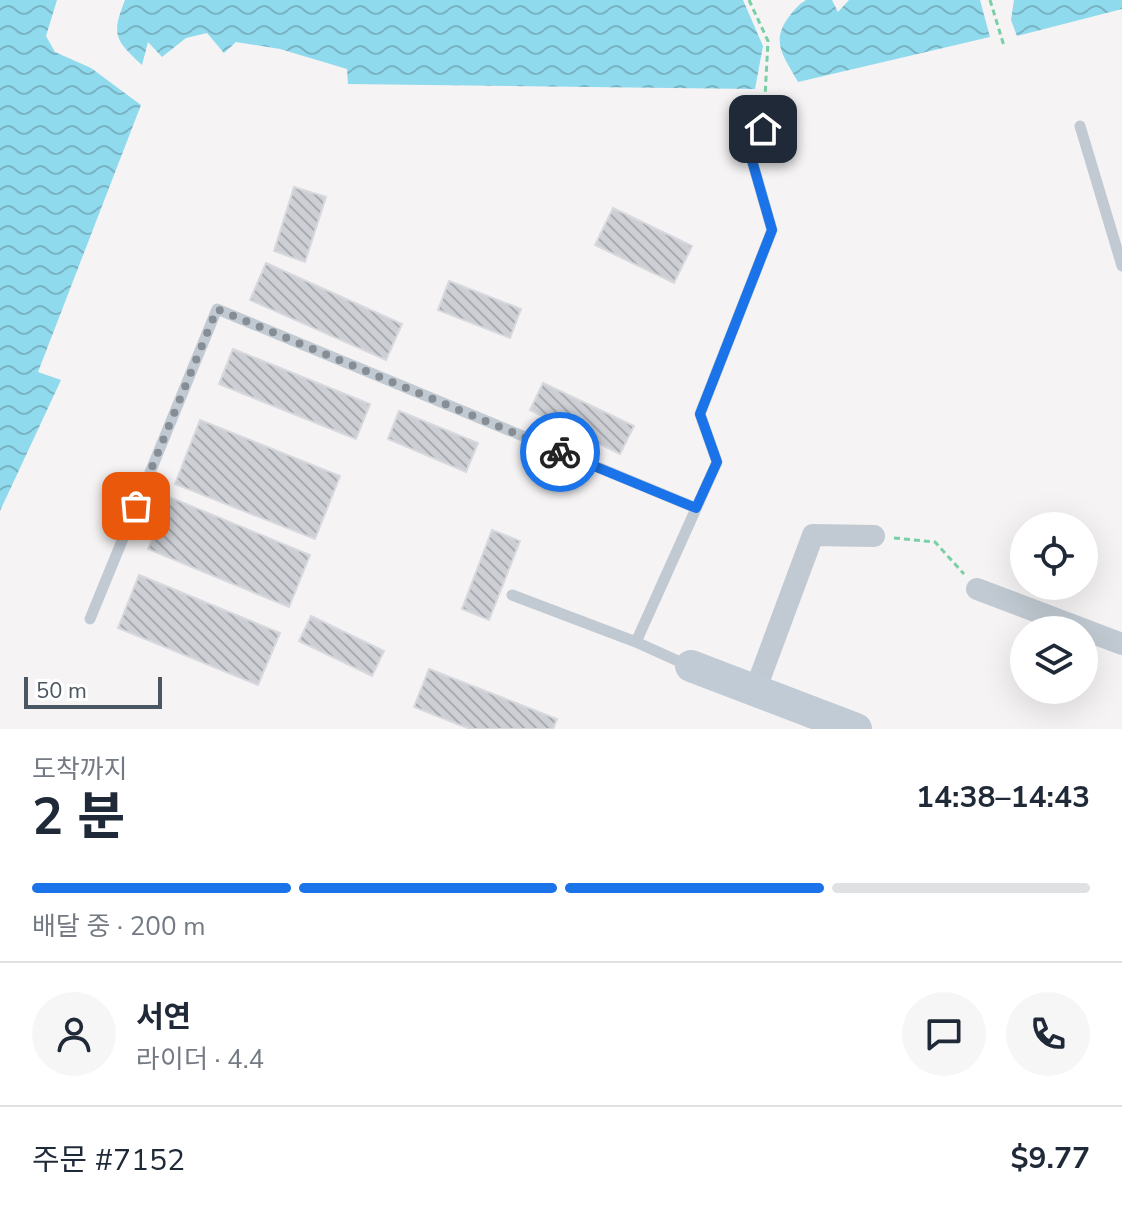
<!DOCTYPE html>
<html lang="ko">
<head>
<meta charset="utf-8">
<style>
  :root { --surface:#fff; --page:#f6f6f7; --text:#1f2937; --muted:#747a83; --line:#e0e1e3; --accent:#1a73e8 }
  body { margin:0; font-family:"Nunito Sans","Noto Sans KR",sans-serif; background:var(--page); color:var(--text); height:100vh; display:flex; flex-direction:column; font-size:30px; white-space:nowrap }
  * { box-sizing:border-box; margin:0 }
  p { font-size:26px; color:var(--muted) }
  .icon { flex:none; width:44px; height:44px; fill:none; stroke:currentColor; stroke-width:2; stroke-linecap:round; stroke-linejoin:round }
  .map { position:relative; height:729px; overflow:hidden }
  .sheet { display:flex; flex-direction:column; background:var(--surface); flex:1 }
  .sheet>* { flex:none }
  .controls { position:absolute; left:1010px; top:512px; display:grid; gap:16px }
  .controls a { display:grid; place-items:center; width:88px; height:88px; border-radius:50%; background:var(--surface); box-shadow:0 8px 32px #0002; font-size:40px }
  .scale { position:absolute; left:24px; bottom:20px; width:138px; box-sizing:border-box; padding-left:8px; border:4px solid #4a5661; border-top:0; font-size:22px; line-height:28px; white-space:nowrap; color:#4a5661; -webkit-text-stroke:6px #fff; paint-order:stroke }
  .pin { position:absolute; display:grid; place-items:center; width:68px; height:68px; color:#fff; margin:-34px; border-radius:16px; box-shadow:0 4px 12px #0006 }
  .courier { position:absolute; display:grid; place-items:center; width:80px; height:80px; margin:-40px; border:6px solid #1a73e8; border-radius:50%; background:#fff; color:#222; box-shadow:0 2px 10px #0007 }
  .headline em { font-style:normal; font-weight:700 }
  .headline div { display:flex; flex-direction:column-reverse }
  .headline { display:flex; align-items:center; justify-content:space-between; height:136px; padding:0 32px }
  h1 { font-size:52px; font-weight:700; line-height:60px }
  .bar { display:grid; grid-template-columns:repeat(4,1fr); gap:12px 8px; align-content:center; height:96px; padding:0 32px }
  .bar i { height:10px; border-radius:6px; background:var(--line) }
  .bar .selected { background:var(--accent) }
  .bar p { grid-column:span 4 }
  .line { display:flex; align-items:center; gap:20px; padding:0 32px; border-top:2px solid var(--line) }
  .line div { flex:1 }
  .round { display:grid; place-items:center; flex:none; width:84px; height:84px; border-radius:42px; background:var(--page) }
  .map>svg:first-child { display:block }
  .water { fill:url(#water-waves) }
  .building { fill:url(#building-back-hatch); stroke:#d7d9de; stroke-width:2 }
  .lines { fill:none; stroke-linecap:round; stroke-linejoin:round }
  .path { stroke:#7ad0a6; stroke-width:3; stroke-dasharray:6 4; stroke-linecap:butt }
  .lane { stroke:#c1cad2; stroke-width:11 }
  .street { stroke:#c1cad2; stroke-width:22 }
  .secondary { stroke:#c1cbd6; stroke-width:32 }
  .done { stroke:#868d94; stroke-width:8; stroke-dasharray:0 14.4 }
  .route { stroke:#1a73e8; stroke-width:10 }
</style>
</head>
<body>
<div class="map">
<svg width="1122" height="729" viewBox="0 0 1122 729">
  <defs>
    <pattern id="water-waves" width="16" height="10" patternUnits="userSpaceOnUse" patternTransform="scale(2)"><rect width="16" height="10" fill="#90daee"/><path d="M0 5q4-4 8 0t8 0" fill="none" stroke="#78b4c4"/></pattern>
    <pattern id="building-back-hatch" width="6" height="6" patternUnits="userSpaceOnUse" patternTransform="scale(2)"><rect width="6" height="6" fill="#cdcfd5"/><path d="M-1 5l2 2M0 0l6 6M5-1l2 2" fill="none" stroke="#a8abb0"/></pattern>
  </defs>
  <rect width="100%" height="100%" fill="#f5f3f3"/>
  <!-- water -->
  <path class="water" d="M0,0H57L46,36L55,52L91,68L141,105L38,372L61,380L0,511Z
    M125,0H743L763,46L755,89L348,84L347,69L280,49L236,42L224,53L207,33L186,38L162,57L148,42L142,65C115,40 111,35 125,0Z
    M806,0H832L838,12L849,0H980L990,37L798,82C785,58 770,43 788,18C794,10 798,5 806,0Z
    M1014,0H1122V9L1017,36L1011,20Z"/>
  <!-- building -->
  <path class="building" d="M294,187L326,197L305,262L274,251Z
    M613,208L692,246L674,283L595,245Z
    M266,263L402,324L386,360L250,300Z
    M449,281L521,309L510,338L438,310Z
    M233,349L370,404L356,439L219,384Z
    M543,383L634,426L620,454L530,410Z
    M399,411L478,443L466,472L388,439Z
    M200,420L340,476L315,539L175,484Z
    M169,497L310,555L289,607L148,549Z
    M492,530L520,541L489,620L462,609Z
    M139,575L280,633L258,685L118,628Z
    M311,616L384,651L372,676L299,641Z
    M429,669L557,719L553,729H470L414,707Z"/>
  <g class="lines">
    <!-- path -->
    <path class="path" d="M749,0L768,41L764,116
      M990,0L1004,46
      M894,538L935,542L964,574"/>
    <!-- lane -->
    <path class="lane" d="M1080,126L1122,266
      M512,595L636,642L689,666
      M90,619L217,309L696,508
      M636,642L717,462L700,414L772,230L751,157L763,129"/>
    <!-- street -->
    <path class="street" d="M977,589L1122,644
      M755,691L813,535L874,536"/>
    <!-- secondary -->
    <path class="secondary" d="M691,666L856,729"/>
  </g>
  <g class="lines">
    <!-- done -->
    <path class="done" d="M136,506L217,309L560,452"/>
    <!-- route -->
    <path class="route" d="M560,452L696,508L717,462L700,414L772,230L751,157L763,129"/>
  </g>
</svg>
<div class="controls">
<a><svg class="icon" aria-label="locate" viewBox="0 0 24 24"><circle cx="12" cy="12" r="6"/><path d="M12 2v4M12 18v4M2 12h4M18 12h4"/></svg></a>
<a><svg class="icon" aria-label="layers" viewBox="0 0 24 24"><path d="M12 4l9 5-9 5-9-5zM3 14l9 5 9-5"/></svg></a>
</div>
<div class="scale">50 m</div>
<div class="pin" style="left:136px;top:506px;background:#ea580c"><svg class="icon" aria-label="bag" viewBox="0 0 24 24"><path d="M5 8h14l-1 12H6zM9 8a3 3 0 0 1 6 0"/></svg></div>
<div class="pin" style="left:763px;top:129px;background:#1f2937"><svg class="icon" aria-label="home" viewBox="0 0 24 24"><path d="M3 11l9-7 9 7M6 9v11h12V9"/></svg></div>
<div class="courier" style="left:560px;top:452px"><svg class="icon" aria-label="bike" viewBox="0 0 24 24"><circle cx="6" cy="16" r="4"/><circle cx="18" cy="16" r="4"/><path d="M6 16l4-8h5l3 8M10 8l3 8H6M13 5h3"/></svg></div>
</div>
<section class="sheet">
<div class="headline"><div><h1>2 분</h1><p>도착까지</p></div><em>14:38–14:43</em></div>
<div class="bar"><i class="selected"></i><i class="selected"></i><i class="selected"></i><i></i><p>배달 중 · 200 m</p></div>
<div class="line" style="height:144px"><a class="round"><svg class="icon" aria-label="person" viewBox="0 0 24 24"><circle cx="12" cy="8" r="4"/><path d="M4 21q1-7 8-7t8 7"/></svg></a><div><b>서연</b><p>라이더 · 4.4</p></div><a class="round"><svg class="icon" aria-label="chat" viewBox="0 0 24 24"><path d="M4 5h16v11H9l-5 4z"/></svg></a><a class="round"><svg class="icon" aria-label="phone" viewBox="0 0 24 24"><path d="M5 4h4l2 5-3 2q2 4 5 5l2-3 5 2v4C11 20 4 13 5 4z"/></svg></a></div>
<div class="line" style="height:104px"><div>주문 #7152</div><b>$9.77</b></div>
</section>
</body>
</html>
